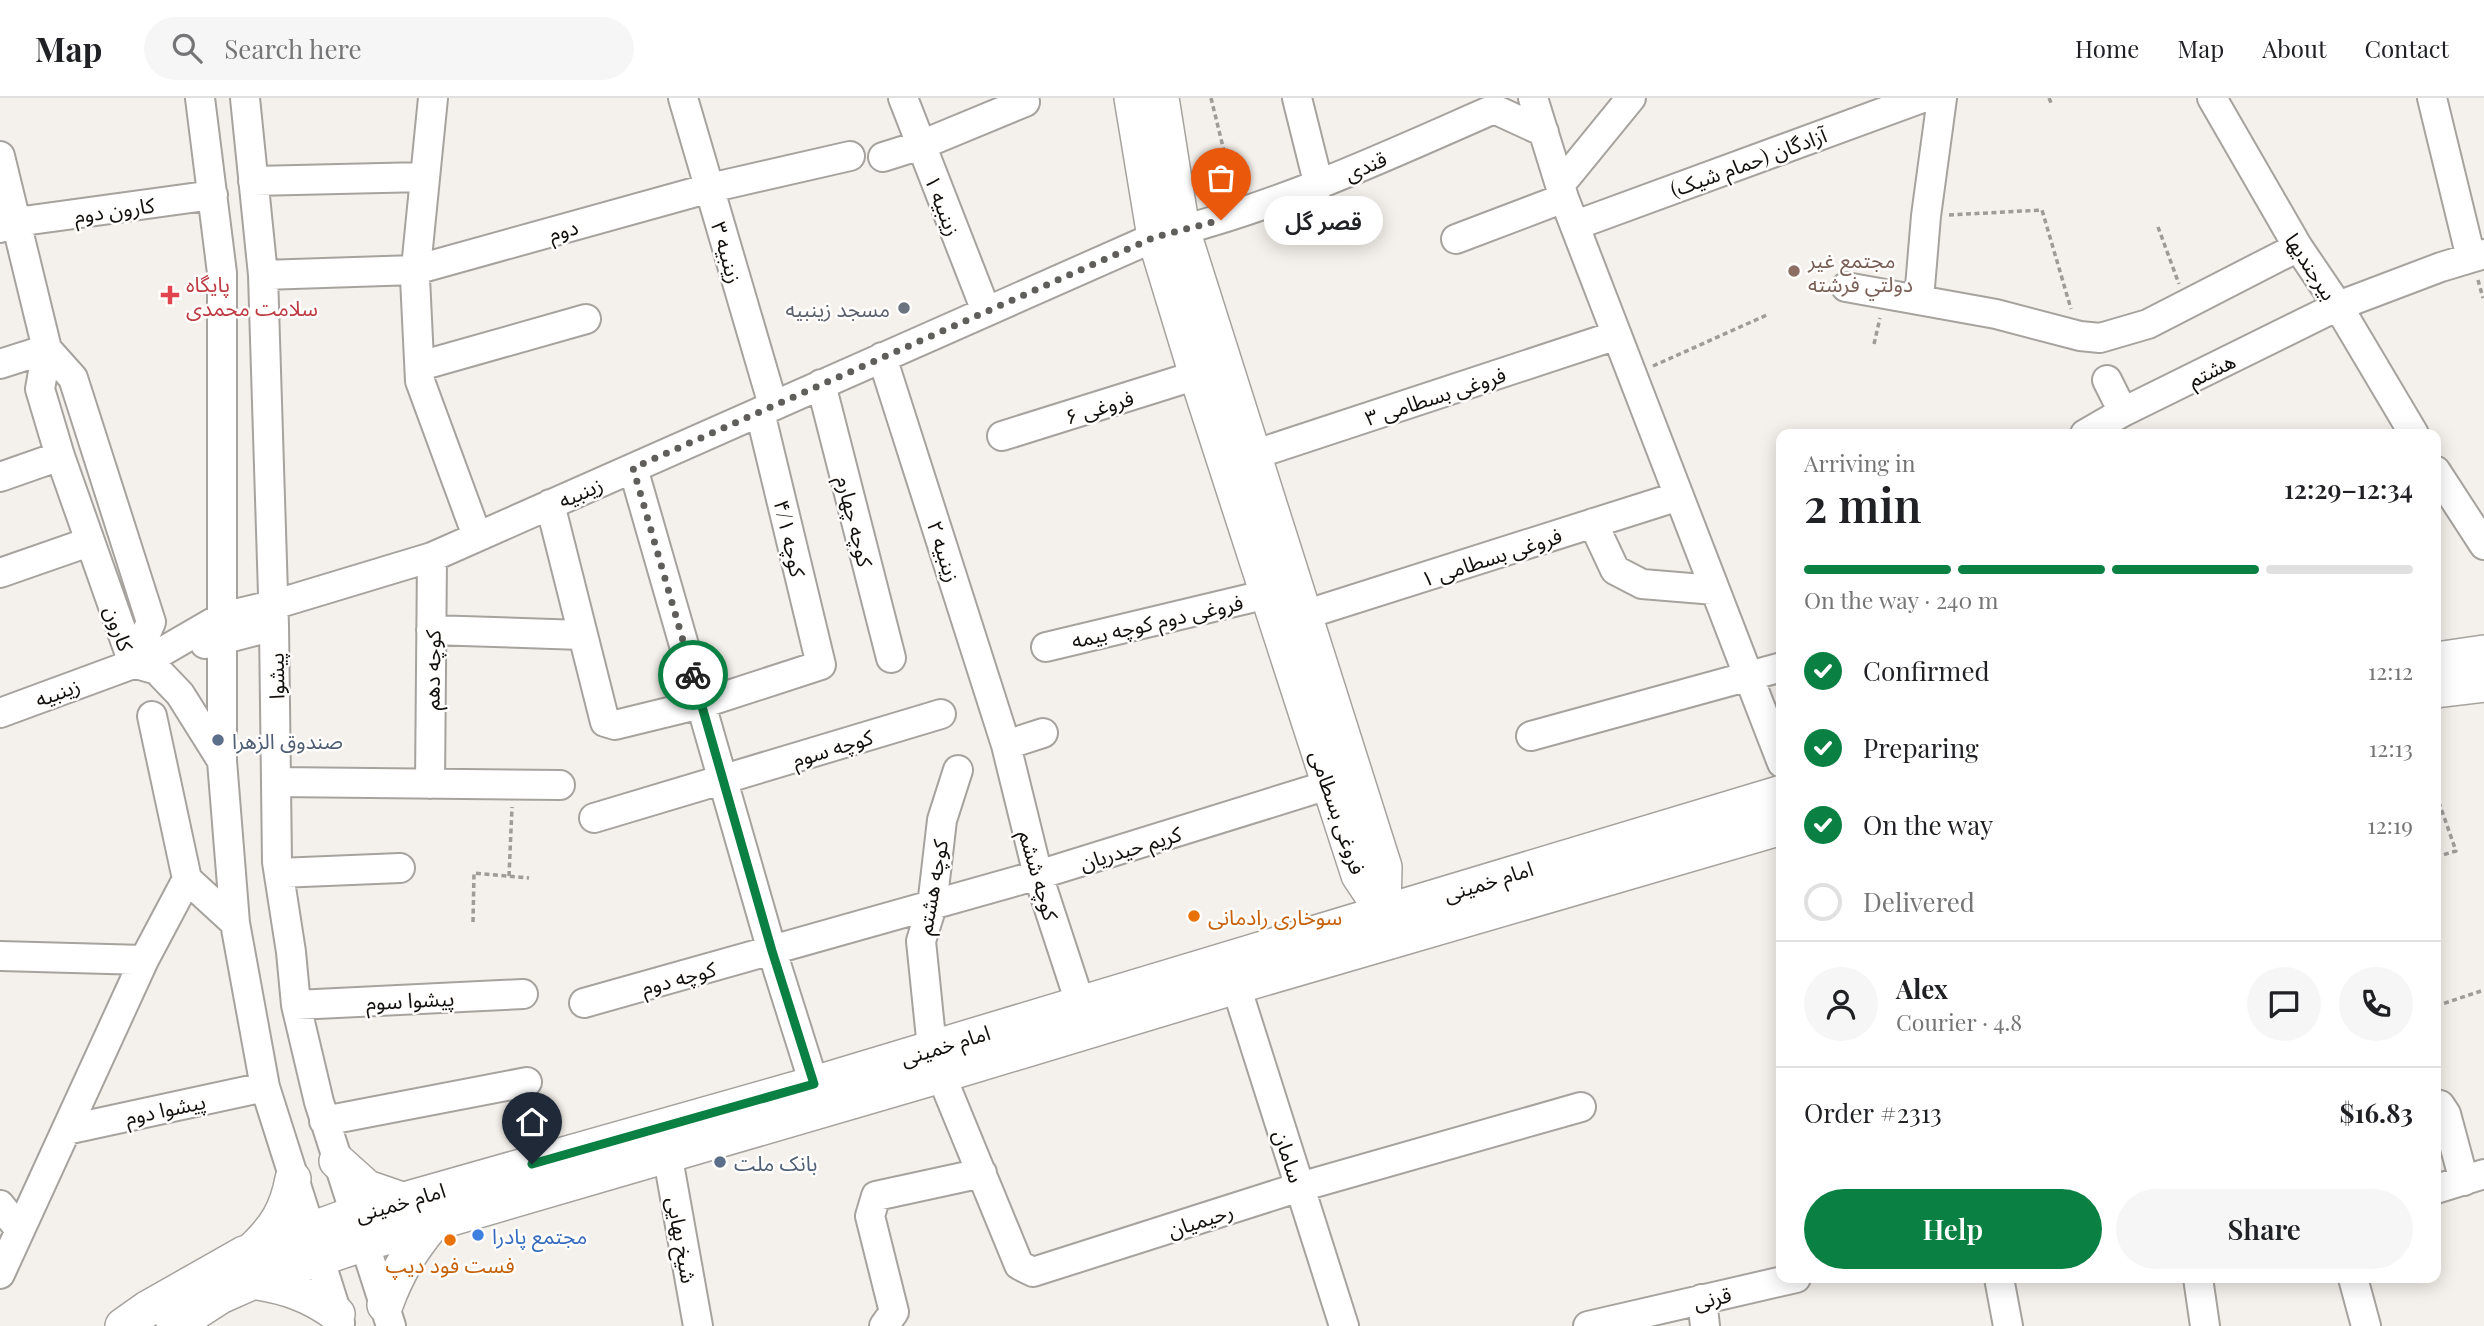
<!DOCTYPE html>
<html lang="en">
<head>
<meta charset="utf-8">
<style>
  :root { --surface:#fff; --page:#f6f6f6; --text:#202124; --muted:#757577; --line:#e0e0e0; --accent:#0b8043 }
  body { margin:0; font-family:"Playfair Display","Noto Sans Arabic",serif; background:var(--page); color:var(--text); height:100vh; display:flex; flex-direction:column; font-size:26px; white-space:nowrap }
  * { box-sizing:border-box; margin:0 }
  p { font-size:23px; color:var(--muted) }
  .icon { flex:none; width:38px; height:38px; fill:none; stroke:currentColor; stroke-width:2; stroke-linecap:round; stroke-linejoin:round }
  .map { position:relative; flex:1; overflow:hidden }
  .details { position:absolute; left:1776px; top:331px; width:665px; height:854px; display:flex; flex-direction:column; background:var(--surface); border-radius:14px; box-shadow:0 4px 18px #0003 }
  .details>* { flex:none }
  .pin { position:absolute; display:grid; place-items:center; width:60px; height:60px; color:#fff; margin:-72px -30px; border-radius:50% 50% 50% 0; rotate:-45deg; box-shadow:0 0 7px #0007 }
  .pin .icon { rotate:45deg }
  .courier { position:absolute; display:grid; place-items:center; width:70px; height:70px; margin:-35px; border:5px solid #0b8043; border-radius:50%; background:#fff; color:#222; box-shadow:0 2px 9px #0007 }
  .bubble { position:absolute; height:49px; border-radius:24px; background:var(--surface); box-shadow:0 4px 18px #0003; font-size:23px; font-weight:600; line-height:49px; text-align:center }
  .summary em { font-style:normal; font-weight:600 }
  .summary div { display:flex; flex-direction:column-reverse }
  .summary { display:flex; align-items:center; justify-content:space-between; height:119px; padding:0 28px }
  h1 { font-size:46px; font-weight:600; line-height:52px }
  .bar { display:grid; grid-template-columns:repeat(4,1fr); gap:10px 7px; align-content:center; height:84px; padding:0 28px }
  .bar i { height:9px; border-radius:5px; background:var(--line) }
  .bar .selected { background:var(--accent) }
  .bar p { grid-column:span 4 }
  .line { display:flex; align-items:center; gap:18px; padding:0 28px; border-top:2px solid var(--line) }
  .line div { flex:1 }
  .round { display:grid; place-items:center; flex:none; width:74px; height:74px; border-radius:37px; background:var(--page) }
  ol { padding:0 28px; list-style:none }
  li { display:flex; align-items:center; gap:21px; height:77px }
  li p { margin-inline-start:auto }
  li .icon { padding:7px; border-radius:50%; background:var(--accent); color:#fff; stroke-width:4 }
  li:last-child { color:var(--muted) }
  li i { width:38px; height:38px; border:4px solid var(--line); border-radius:50% }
  .primary-button { display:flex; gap:14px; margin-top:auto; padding:14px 28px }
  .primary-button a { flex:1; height:80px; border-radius:42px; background:var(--accent); color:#fff; font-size:28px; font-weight:600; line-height:80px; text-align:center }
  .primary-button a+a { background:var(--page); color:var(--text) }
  header { display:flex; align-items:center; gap:42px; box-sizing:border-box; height:98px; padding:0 35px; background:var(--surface); border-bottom:2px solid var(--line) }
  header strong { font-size:33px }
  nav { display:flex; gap:38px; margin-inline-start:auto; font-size:24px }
  .search { width:490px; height:63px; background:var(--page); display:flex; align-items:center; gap:18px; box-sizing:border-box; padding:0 24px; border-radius:38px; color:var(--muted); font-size:26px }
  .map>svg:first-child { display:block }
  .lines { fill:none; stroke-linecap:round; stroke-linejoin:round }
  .minor-casing { stroke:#a6a39f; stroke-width:32 }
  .major-casing { stroke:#a6a39f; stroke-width:38 }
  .path { stroke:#9e9c98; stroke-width:3.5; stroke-dasharray:5 3.5; stroke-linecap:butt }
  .minor { stroke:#fff; stroke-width:28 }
  .major { stroke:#fff; stroke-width:35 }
  .done { stroke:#605e5b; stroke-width:7; stroke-dasharray:0 12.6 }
  .route { stroke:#0b8043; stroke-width:9 }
  .education-dot { fill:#8d6e63; stroke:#fffefd; stroke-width:2.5 }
  .health-dot { fill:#e0444e; stroke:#fffefd; stroke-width:2.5 }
  .worship-dot { fill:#6b7280; stroke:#fffefd; stroke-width:2.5 }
  .service-dot { fill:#5c6f8a; stroke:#fffefd; stroke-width:2.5 }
  .food-dot { fill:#e8710a; stroke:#fffefd; stroke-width:2.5 }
  .shop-dot { fill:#3f7fe0; stroke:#fffefd; stroke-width:2.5 }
  .labels { text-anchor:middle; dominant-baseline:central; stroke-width:5; stroke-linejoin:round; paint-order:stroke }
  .street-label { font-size:21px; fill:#11100e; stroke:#fffefd }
  .education-label { font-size:21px; fill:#785e54; stroke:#fffefd; text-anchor:start }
  .health-label { font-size:21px; fill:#be3a42; stroke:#fffefd; text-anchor:start }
  .worship-label { font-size:21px; fill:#5b616d; stroke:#fffefd; text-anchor:end }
  .service-label { font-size:21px; fill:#4e5e75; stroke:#fffefd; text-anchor:start }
  .food-label { font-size:21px; fill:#c56008; stroke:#fffefd; text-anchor:start }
  .shop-label { font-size:21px; fill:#366cbe; stroke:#fffefd; text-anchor:start }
</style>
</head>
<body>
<header>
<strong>Map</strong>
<div class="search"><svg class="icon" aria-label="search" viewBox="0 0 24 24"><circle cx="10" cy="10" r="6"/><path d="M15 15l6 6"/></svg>Search here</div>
<nav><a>Home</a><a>Map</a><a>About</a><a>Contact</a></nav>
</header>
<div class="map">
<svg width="2484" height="1228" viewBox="0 0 2484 1228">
  <rect width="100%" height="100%" fill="#f4f0eb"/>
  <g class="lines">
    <!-- minor casing -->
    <g class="minor-casing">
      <path id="minor" d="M200,0L222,175V663L235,825L265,989L340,1225
        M245,0L263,177L274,528L277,764L291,854L296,907L319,1004L391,1228
        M433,0L415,180L420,283L477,438
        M683,0L773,307
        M903,0L986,213
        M1297,0L1319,88
        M1533,0L1564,100L1782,665
        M2212,0L2298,149L2338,208L2414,336
        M2432,0L2471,160
        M0,58L47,251L40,291L60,358L133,565
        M883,59L921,47L1025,4
        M253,83L424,79
        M1560,87L1631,0
        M1576,127L1922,0
        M0,130L16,124L213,97
        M1182,132C1291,103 1391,56 1494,11L1544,34
        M1456,141L1564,100
        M263,177L415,172L710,90L850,58
        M1846,189L1996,216L2080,238L2100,240L2148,226L2298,149
        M1919,201L1926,118L1942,0
        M47,251L73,280L151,524L133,565
        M882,259L1006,647L1038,777L1080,905
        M0,266L47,251
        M420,268L586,221
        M2107,282L2123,314
        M821,286L891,560
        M2085,336L2123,314L2338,208L2441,169L2484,156
        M1002,338L1197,277
        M1253,357L1617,237
        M633,370L772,853L814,986
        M2436,373L2484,447
        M0,379L60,358
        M550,406L605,624L615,627L701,606L821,567L760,314
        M1593,425L1615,472L1642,486L1715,492
        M0,475L89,444
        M1304,517L1679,398
        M431,532L582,537
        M205,546L274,528
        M1046,549L1268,496
        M153,559L222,519L273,507L432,459L1155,139
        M133,565L157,572L180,596L222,663
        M0,615L152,559
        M152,618L187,781L235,825
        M1531,638L1782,569
        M1006,647L1043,635
        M277,684L560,687
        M430,686L432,459
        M594,720L941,616
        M279,775L400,770
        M0,858L144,862
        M1236,888L1344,1228
        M584,905L1038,777L1328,687
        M296,907L523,896
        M932,950L921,843L932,808L942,722L958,672
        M941,977L1019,1167L1033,1174L1300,1089L1581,1009
        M2436,1006L2440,1007L2446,1016L2464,1083
        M324,1023L527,984
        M66,1032L265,989
        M664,1038L698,1228
        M2436,1091L2484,1076
        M0,1107L20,1132
        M0,1176L144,862L187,781
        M1999,1180L2008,1228
        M2198,1180L2205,1228
        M2353,1180L2366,1228
        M1702,1201L1705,1228
        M884,1228L894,1214L870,1118L876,1098L982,1075
        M1588,1228L1796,1180"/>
    </g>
    <!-- major casing -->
    <g class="major-casing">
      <path id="major" d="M1132,0L1155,139L1197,277L1359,777L1383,813
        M1161,0L1182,132L1384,769L1383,813L1389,834
        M2436,562L2484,555
        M2436,592L2484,586
        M337,1063L367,1090L402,1102
        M253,1152C276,1130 287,1113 293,1081
        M252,1183C285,1188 310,1196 337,1216
        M385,1207C397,1174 410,1153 432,1126
        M123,1228L147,1211L244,1156L355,1116L814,986L1782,695
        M174,1228L220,1198L263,1179L365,1145L941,977L1236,888L1782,729"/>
    </g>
    <!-- path -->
    <path class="path" d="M1211,0L1234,94
      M2049,0L2052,7
      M1949,117L2042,112L2071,211
      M2158,129L2179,186
      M2478,182L2483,200
      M1874,246L1880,220
      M1653,268L1769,216
      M2436,696L2456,753L2436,759
      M509,778L512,709
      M473,824L474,775L529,780
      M2436,908L2481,893"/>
    <!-- minor -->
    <use href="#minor" class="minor"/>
    <!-- major -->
    <use href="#major" class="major"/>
  </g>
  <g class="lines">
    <!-- done -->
    <path class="done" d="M693,577L633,370L1155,139L1221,122"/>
    <!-- route -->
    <path class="route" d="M532,1066L814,986L772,853L693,577"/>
  </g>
  <!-- markers -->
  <circle class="education-dot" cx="1794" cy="173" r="7"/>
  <path class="health-dot" d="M166.5 186.5h7v7h7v7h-7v7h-7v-7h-7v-7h7z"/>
  <circle class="worship-dot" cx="904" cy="210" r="7"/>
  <g class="service-dot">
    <circle cx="218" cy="642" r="7"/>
    <circle cx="720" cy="1064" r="7"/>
  </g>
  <g class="food-dot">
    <circle cx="1194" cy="818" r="7"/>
    <circle cx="450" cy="1142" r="7"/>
  </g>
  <circle class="shop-dot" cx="478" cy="1137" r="7"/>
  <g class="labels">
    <!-- street labels -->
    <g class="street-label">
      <text transform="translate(1748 63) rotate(-20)">آزادگان (حمام شیک)</text>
      <text transform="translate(1365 67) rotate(-24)">قندی</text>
      <text transform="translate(944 107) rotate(69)">زینبیه ۱</text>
      <text transform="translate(114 111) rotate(-8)">کارون دوم</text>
      <text transform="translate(563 131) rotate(-16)">دوم</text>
      <text transform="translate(728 154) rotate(74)">زینبیه ۳</text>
      <text transform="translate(2312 168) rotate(57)">بیرجندیها</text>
      <text transform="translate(2211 271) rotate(-26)">هشتم</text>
      <text transform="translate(1435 297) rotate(-18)">فروغی بسطامی ۳</text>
      <text transform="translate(1099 308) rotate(-17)">فروغی ۶</text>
      <text transform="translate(580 393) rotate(-24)">زینبیه</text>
      <text transform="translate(856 423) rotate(76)">کوچه چهارم</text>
      <text transform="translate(791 440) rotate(77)">کوچه ۴/۱</text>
      <text transform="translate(945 453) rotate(72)">زینبیه ۲</text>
      <text transform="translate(1491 458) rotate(-18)">فروغی بسطامی ۱</text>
      <text transform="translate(1157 522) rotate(-13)">فروغی دوم کوچه بیمه</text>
      <text transform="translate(120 530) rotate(70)">کارون</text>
      <text transform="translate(431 572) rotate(-89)">کوچه دهم</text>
      <text transform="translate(275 578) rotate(-91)">پیشوا</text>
      <text transform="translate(57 593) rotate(-21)">زینبیه</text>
      <text transform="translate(832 649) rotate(-17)">کوچه سوم</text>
      <text transform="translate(1339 714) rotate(71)">فروغی بسطامی</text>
      <text transform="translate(1130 749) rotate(-17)">کریم حیدریان</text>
      <text transform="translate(1040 777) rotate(74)">کوچه ششم</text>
      <text transform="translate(1488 782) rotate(-17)">امام خمینی</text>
      <text transform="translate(931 789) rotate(-80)">کوچه هشتم</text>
      <text transform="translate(678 879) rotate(-15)">کوچه دوم</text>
      <text transform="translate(410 901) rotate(-3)">پیشوا سوم</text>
      <text transform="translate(945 946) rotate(-17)">امام خمینی</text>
      <text transform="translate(165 1010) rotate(-12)">پیشوا دوم</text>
      <text transform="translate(1290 1058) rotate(72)">سامان</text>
      <text transform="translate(400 1103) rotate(-16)">امام خمینی</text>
      <text transform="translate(1200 1121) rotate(-18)">رحیمیان</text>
      <text transform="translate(683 1142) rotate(80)">شیخ بهایی</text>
      <text transform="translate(1712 1199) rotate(-13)">قرنی</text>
    </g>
    <!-- education labels -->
    <g class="education-label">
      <text x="1808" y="161">مجتمع غير<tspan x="1808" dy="24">دولتي فرشته</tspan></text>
    </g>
    <!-- health labels -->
    <g class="health-label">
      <text x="186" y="185">پایگاه<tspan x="186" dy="24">سلامت محمدی</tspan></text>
    </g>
    <!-- worship labels -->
    <g class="worship-label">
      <text x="890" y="210">مسجد زینبیه</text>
    </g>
    <!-- service labels -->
    <g class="service-label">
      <text x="232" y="642">صندوق الزهرا</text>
      <text x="734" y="1064">بانک ملت</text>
    </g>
    <!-- food labels -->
    <g class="food-label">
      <text x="1208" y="818">سوخاری رادمانی</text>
      <text x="450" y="1166" text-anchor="middle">فست فود دیپ</text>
    </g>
    <!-- shop labels -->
    <g class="shop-label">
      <text x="492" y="1137">مجتمع پادرا</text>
    </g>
  </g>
</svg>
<div class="pin" style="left:1221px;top:122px;background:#ea580c"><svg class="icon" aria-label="bag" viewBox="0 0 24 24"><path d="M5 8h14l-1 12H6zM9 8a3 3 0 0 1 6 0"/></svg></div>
<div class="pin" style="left:532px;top:1066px;background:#1f2937"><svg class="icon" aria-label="home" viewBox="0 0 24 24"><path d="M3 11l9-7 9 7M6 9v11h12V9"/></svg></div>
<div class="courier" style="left:693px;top:577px"><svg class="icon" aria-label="bike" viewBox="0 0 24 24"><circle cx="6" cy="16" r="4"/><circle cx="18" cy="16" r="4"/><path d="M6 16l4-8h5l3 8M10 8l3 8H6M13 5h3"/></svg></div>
<div class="bubble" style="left:1264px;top:98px;width:119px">قصر گل</div>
<section class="details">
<div class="summary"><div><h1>2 min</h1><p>Arriving in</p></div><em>12:29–12:34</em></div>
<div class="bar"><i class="selected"></i><i class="selected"></i><i class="selected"></i><i></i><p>On the way · 240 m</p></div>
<ol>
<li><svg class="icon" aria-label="check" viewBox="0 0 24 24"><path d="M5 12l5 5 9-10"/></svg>Confirmed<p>12:12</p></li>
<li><svg class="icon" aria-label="check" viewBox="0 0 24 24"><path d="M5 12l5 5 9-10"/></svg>Preparing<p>12:13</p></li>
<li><svg class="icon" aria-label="check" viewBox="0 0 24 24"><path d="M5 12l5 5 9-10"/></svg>On the way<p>12:19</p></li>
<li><i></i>Delivered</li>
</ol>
<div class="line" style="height:126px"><a class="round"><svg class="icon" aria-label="person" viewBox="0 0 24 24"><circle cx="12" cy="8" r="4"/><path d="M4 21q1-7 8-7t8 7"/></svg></a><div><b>Alex</b><p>Courier · 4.8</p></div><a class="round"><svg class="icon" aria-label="chat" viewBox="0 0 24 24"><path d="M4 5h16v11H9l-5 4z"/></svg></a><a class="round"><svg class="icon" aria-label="phone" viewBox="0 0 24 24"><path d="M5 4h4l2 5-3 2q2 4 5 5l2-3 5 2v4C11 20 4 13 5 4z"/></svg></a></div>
<div class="line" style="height:91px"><div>Order #2313</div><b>$16.83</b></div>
<div class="primary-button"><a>Help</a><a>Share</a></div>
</section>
</div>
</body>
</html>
